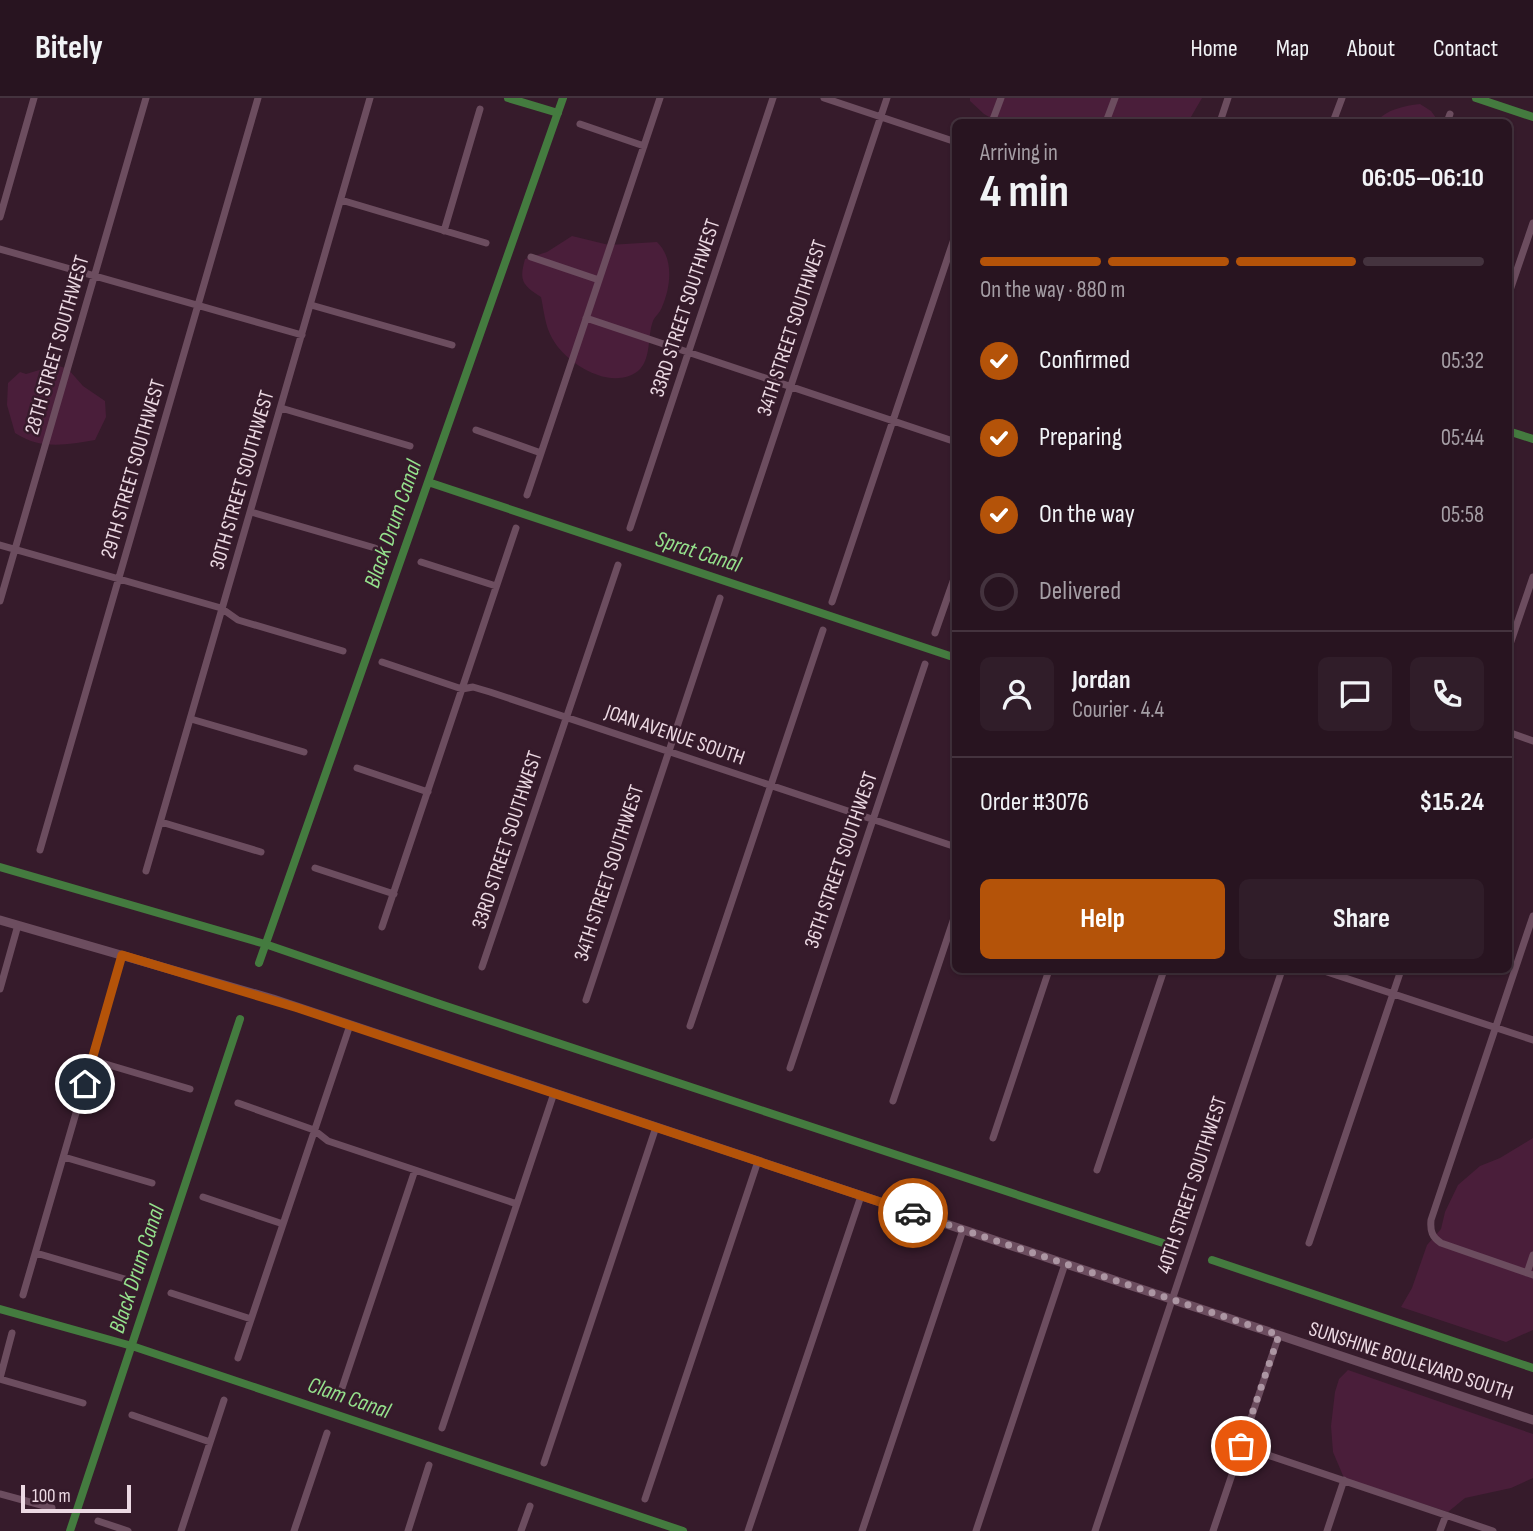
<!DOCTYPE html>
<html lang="en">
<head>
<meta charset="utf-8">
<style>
  :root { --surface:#281420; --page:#301d29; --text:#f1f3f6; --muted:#a59ea5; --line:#44333e; --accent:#b45309 }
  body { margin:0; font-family:"Sofia Sans Condensed",sans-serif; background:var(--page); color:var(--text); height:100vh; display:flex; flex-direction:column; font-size:26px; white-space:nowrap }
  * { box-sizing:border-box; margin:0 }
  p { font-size:23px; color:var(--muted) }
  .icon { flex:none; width:38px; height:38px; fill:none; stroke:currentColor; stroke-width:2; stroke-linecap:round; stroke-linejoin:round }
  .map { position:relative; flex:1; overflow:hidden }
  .panel { position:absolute; left:952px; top:21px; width:560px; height:854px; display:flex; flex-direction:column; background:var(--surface); border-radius:10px; box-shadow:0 2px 5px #0004,0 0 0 2px var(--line) }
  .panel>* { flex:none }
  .scale { position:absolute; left:21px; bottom:18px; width:110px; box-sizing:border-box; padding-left:7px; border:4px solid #ecd9e3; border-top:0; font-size:19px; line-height:24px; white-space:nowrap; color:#ecd9e3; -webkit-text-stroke:5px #361b2b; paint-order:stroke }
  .pin { position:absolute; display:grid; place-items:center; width:60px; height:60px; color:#fff; margin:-30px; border:4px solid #fff; border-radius:50%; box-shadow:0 2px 7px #0007 }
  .courier { position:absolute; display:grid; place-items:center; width:70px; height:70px; margin:-35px; border:5px solid #b45309; border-radius:50%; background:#fff; color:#222; box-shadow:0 2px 9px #0007 }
  .overview em { font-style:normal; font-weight:700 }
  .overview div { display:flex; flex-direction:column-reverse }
  .overview { display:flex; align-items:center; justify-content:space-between; height:119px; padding:0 28px }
  h1 { font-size:46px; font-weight:700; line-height:52px }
  .bar { display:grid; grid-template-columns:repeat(4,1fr); gap:10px 7px; align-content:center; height:84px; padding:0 28px }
  .bar i { height:9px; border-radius:5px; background:var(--line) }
  .bar .on { background:var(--accent) }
  .bar p { grid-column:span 4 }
  .line { display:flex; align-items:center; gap:18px; padding:0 28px; border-top:2px solid var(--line) }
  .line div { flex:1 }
  .round { display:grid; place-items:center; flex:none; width:74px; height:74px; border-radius:10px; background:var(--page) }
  ol { padding:0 28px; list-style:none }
  li { display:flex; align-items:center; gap:21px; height:77px }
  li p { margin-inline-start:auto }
  li .icon { padding:7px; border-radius:50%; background:var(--accent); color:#fff; stroke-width:4 }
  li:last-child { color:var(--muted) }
  li i { width:38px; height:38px; border:4px solid var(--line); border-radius:50% }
  .primary-button { display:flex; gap:14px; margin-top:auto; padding:14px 28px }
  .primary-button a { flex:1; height:80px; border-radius:10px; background:var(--accent); color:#fff; font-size:28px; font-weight:700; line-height:80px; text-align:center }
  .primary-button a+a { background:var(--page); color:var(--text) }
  header { display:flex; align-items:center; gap:42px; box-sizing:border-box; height:98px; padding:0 35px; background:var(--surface); border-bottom:2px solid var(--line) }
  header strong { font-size:33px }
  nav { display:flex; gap:38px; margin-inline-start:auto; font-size:24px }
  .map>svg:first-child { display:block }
  .green { fill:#4a1e3a }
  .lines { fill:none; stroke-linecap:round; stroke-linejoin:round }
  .canal { stroke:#447b3f; stroke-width:8 }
  .minor { stroke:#6c4d5f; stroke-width:7 }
  .tertiary { stroke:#6c4d5f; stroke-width:9 }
  .done { stroke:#ac96a3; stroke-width:7; stroke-dasharray:0 12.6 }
  .route { stroke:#b45309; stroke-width:9 }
  .labels { text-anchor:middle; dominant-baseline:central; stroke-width:5; stroke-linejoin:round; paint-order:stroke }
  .street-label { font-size:21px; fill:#ecd9e3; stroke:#361b2b }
  .water-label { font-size:23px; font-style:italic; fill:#95e18c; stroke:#361b2b }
</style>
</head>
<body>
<header>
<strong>Bitely</strong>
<nav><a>Home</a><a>Map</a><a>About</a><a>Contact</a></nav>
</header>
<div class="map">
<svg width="1533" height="1433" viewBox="0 0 1533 1433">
  <rect width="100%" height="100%" fill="#361b2b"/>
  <!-- green -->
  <path class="green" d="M970,0H1202L1188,24H998L984,16L970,3Z
    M1420,6L1431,13L1439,24H1376C1387,11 1404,8 1420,6Z
    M572,138L609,147L657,144C674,160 671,189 662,209C660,215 655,218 653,223C647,238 652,261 638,273C611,294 565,265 552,240C545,228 544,213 541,199C522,187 519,183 525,161L547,154Z
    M56,267L68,271L83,288L105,303L106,319L95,342C66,347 41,352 15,335L7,307L8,285L20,274L26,276Z
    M1533,1040V1232L1506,1244L1401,1209L1412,1190L1427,1147L1441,1131L1445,1114L1458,1087L1480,1068L1500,1060Z
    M1348,1272L1533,1336V1380L1511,1390L1465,1400L1448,1414L1344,1380L1333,1354L1331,1328L1335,1294L1339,1281Z"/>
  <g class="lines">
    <!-- canal -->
    <path class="canal" d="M508,0L558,15
      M1476,0L1533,19
      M1508,333L1533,341
      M428,384L956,560
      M0,769L265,846L440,906L1166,1146
      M259,865L563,0
      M1212,1162L1533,1270
      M0,1211L132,1248L683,1433
      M70,1433L240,921"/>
    <!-- minor -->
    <path class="minor" d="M824,0L956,44
      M992,24L1001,0
      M1106,24L1115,0
      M1220,24L1228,0
      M1333,24L1342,0
      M1447,24L1450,16
      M580,26L644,48
      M341,102L486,145
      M0,119L34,0
      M444,133L480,11
      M0,151L302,237
      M531,159L599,182
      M1508,198L1533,125
      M311,207L452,247
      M586,220L956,344
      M281,310L410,348
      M476,332L541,355
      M527,397L660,0
      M251,414L375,450
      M630,430L773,0
      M0,447L221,510L238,522L343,553
      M421,464L496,488
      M730,470L887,0
      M0,503L146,0
      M832,504L956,135
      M935,535L956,475
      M1508,552L1533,479
      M382,564L462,591L473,589L490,594L956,749
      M191,621L304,654
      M1508,634L1533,643
      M357,670L428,694
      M161,724L261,754
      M40,752L258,0
      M315,770L394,796
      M146,773L370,0
      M1533,818L1431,1122C1430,1133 1432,1139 1441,1145L1533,1177
      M382,829L516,430
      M482,869L618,467
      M1321,872L1533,942
      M0,891L18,827
      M586,902L720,500
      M690,928L823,532
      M92,962L190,991
      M790,970L925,566
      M893,1003L956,814
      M238,1005L314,1032L328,1043L517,1106
      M993,1040L1049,872
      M64,1059L152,1085
      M1097,1072L1164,872
      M203,1099L283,1126
      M1309,1145L1401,872
      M36,1155L128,1182
      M1527,1175L1533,1157
      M171,1195L251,1221
      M23,1197L122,857
      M238,1260L350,927
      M0,1280L12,1235
      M0,1281L83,1305
      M340,1296L415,1072
      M132,1317L210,1344
      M442,1330L554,995
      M1241,1348L1493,1433
      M544,1365L656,1029
      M0,1396L52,1410
      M645,1401L758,1063
      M98,1423L128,1433
      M181,1433L224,1302
      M294,1433L327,1335
      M408,1433L429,1367
      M521,1433L530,1408
      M748,1433L861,1098
      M862,1433L963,1132
      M976,1433L1065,1166
      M1095,1433L1282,872
      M1213,1433L1279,1237
      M1327,1433L1344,1382
      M1440,1433L1446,1417"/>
    <!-- tertiary -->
    <path class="tertiary" d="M0,822L273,901L1533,1322"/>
  </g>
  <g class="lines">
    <!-- done -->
    <path class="done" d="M913,1115L1279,1237L1241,1348"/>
    <!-- route -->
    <path class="route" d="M85,986L122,857L298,910L913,1115"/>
  </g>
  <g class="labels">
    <!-- street labels -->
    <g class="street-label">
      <text transform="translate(685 210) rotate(-72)">33RD STREET SOUTHWEST</text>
      <text transform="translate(792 230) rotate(-72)">34TH STREET SOUTHWEST</text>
      <text transform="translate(57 247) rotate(-74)">28TH STREET SOUTHWEST</text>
      <text transform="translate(133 371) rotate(-74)">29TH STREET SOUTHWEST</text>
      <text transform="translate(242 382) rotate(-74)">30TH STREET SOUTHWEST</text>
      <text transform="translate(675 637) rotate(19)">JOAN AVENUE SOUTH</text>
      <text transform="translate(507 742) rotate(-72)">33RD STREET SOUTHWEST</text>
      <text transform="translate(841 762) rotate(-71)">36TH STREET SOUTHWEST</text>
      <text transform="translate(609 775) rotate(-72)">34TH STREET SOUTHWEST</text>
      <text transform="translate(1192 1087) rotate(-72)">40TH STREET SOUTHWEST</text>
      <text transform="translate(1411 1263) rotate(18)">SUNSHINE BOULEVARD SOUTH</text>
    </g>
    <!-- water labels -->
    <g class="water-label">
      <text transform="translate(393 426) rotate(-71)">Black Drum Canal</text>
      <text transform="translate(698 454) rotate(18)">Sprat Canal</text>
      <text transform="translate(137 1171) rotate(-72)">Black Drum Canal</text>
      <text transform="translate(349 1300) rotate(19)">Clam Canal</text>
    </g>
  </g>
</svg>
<div class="scale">100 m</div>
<div class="pin" style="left:1241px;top:1348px;background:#ea580c"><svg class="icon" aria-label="bag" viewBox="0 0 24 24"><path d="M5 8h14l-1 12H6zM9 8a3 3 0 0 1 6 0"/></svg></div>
<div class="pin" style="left:85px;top:986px;background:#1f2937"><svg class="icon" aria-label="home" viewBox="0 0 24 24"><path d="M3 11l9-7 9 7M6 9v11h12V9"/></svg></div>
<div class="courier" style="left:913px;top:1115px"><svg class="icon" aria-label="car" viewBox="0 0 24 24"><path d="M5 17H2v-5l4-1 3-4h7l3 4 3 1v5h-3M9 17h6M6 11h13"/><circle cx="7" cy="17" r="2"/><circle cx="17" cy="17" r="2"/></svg></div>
<section class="panel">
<div class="overview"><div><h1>4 min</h1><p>Arriving in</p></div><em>06:05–06:10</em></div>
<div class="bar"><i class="on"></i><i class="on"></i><i class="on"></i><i></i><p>On the way · 880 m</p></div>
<ol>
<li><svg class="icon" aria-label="check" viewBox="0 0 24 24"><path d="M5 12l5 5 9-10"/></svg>Confirmed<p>05:32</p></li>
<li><svg class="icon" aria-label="check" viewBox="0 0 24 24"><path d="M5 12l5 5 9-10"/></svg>Preparing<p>05:44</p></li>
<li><svg class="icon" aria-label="check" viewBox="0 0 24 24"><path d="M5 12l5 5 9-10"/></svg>On the way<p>05:58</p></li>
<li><i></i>Delivered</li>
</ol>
<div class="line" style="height:126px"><a class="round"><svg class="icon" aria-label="person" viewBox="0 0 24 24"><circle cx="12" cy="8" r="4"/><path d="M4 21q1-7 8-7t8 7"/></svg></a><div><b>Jordan</b><p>Courier · 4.4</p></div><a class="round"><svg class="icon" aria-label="chat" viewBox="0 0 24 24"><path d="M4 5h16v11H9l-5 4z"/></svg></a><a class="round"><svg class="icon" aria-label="phone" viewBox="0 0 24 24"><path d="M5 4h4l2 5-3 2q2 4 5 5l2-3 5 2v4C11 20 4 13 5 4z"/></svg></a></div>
<div class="line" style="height:91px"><div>Order #3076</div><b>$15.24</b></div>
<div class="primary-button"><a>Help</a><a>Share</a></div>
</section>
</div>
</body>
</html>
